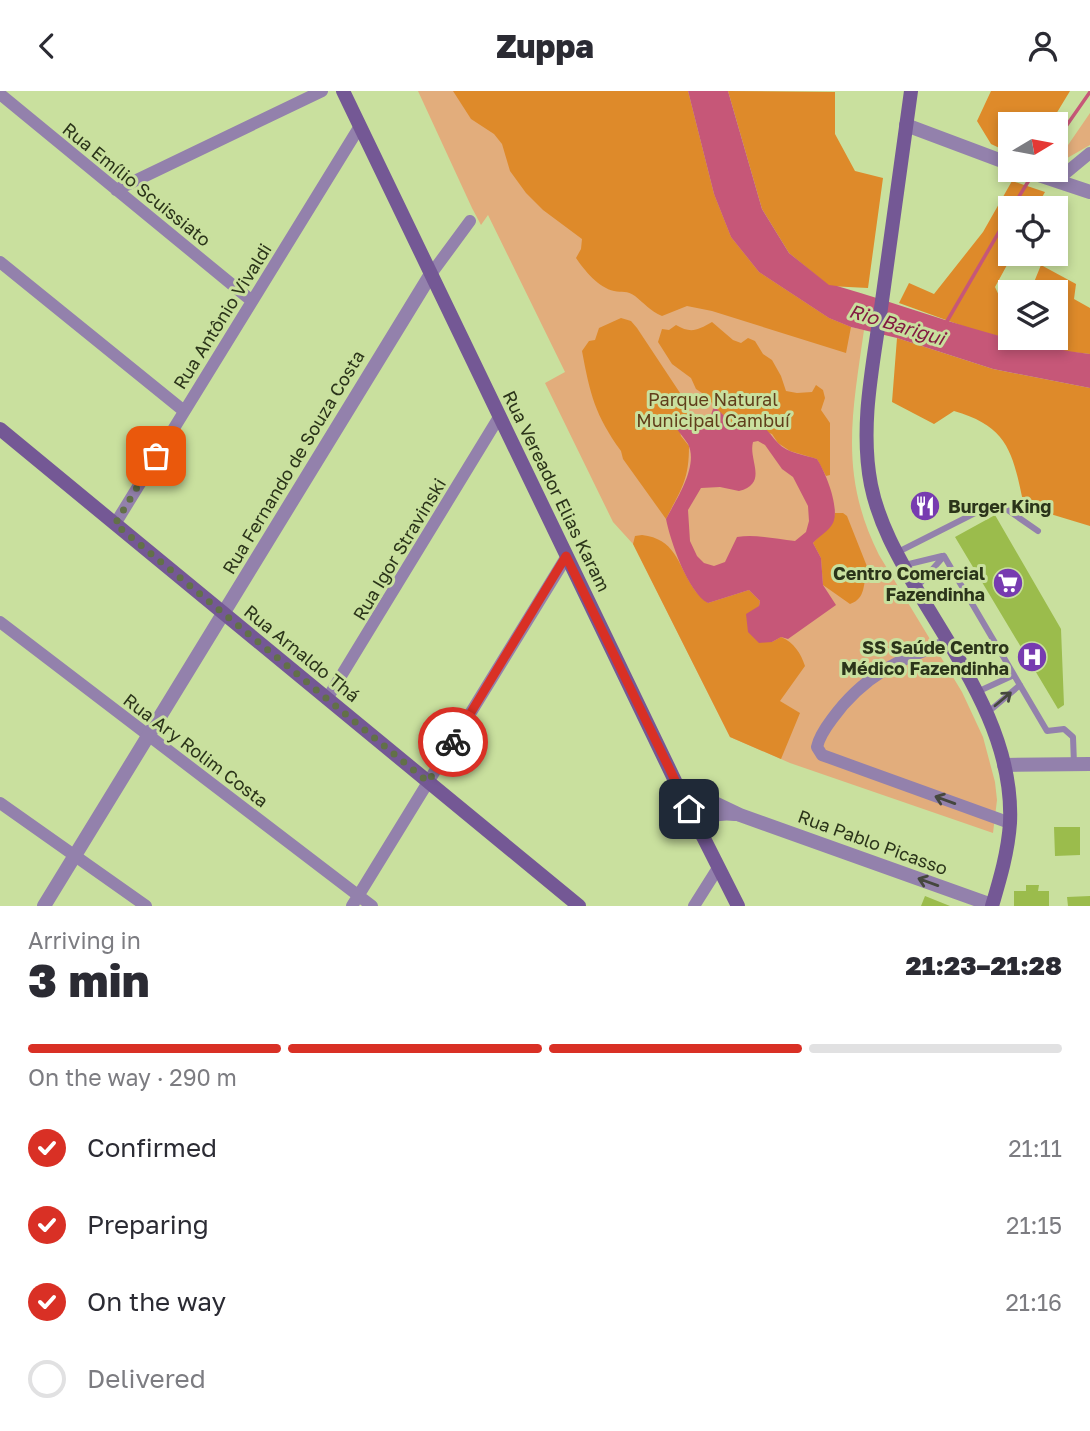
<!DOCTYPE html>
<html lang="en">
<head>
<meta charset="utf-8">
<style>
  :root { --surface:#fff; --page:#f2f2f3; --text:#2b2b33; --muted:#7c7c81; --line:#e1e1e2; --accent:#d93025 }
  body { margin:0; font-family:"Golos Text",sans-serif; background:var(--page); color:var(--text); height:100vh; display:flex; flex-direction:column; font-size:26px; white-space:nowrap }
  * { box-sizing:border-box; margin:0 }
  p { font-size:23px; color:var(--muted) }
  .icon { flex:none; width:38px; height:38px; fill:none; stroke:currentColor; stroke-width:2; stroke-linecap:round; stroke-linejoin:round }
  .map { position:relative; height:815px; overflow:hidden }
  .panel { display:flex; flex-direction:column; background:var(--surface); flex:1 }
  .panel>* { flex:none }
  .needle { width:46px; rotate:80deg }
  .tools { position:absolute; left:998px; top:21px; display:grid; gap:14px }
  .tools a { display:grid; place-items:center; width:70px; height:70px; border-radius:0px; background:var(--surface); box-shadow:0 4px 10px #0003; font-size:35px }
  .pin { position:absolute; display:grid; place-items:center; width:60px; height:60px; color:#fff; margin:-30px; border-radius:14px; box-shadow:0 4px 10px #0006 }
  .courier { position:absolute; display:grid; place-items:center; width:70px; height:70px; margin:-35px; border:5px solid #d93025; border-radius:50%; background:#fff; color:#222; box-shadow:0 2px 9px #0007 }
  .head em { font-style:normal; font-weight:800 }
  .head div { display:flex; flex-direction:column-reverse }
  .head { display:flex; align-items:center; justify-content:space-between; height:119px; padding:0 28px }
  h1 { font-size:46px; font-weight:800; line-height:52px }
  .bar { display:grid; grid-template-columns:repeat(4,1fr); gap:10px 7px; align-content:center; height:84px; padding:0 28px }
  .bar i { height:9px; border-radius:5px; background:var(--line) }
  .bar .on { background:var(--accent) }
  .bar p { grid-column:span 4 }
  ol { padding:0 28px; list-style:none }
  li { display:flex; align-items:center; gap:21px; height:77px }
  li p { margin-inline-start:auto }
  li .icon { padding:7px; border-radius:50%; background:var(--accent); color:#fff; stroke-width:4 }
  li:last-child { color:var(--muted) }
  li i { width:38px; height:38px; border:4px solid var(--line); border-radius:50% }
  header { display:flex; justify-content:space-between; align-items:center; height:91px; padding:0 28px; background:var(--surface); font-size:32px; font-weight:800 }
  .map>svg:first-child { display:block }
  .green { fill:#e2ad7c }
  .forest { fill:#de8a2a }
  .water { fill:#c65778; fill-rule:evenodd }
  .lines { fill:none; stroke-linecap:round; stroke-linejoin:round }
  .stream { stroke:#c65778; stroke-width:3.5 }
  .building { fill:#9bbc4c }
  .service { stroke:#9381ac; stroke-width:6 }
  .minor { stroke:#9381ac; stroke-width:12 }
  .tertiary { stroke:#9381ac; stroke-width:14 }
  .secondary { stroke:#745895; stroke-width:14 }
  .oneway { stroke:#45473e }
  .done { stroke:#627048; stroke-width:7; stroke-dasharray:0 12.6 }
  .route { stroke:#d93025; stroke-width:9 }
  .labels { text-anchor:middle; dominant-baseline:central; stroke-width:6; stroke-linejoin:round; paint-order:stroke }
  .street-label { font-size:18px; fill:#2b341a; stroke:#c9e09e }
  .park-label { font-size:18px; fill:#613e1b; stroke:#c9e09e }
  .poi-label { font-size:18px; font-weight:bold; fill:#2b341a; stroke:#c9e09e; text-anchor:end }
  .water-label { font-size:19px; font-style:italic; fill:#821a41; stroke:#c9e09e }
</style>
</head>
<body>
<header><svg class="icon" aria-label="back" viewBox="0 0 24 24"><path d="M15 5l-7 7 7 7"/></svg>Zuppa<svg class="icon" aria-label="person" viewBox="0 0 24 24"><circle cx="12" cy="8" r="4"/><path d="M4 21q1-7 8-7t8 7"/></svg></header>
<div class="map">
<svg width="1090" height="815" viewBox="0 0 1090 815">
  <rect width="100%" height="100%" fill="#c9e09e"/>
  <!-- green -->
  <path class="green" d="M418,0H688L714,103L851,236L864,239C852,324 839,384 879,464L962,601L983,646L995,691L997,709L993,742L790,672L730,646L633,453L613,431L545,292L565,281L488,124L481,134L472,117Z
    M1090,22V54L1055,74V73Z"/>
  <!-- forest -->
  <path class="forest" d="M453,0H688L714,103L731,146L759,181L829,227L851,236L846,262L712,220L687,215L662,225C650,220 644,212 635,205C627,199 622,202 614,200C599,197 584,179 576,167L581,158L582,148L543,119L526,102L510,80L502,53L494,43L471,28Z
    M728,0L835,1V43L855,80L883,87L868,197L829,195L789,162L762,118Z
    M991,0H1070L1050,33H1010V62L991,53L977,30Z
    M1012,90L1045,101L1036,117H1010V163H1013L995,196L1002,211L1010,216V247H1055V201H1030L1041,174L1076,193L1074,208L1090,217V263L1052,259L971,238L899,212L909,192L934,203L983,141Z
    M621,227L631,230L637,237L688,314L687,324L683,326L676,325L681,345L689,355C689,390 681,398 666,428L623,368L621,360C595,324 590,303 582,260L589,250L595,249L599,237Z
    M712,231L733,249L741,252L748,247L755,250L763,263L772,269L781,285L786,300L797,302L812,301L816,294L823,299L825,307L821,319L830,332V384L826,385L817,368L790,360L778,352L772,343L752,336L742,340L738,338L714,315L708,306L696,298L691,287L672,273L658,251L662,238L669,239L676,234C691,243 698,239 712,231Z
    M897,247L993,278L1090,297V435L1024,415C1013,364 1010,336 954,320L934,333L892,311Z
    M835,422H843L847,425L868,478C862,493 867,507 850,513L823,494L821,467L813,452C822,441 832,437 835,422Z
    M642,444C675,448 677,471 692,495C696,502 702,507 708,512L749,499L760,510L759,515L772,551L781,546C794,551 801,563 805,575L780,610L800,622L781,668L730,646L633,453L635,445Z"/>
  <!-- water -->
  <path class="water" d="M688,0H728L762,118L789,162L829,194L837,195C921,219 1003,253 1090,263V297L993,278L897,247L851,236L829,227L759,181L731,146L714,103Z
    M714,315L738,338L750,339L752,336L761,334C769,340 772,346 778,352C787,362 805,364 817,368C826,382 840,417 833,432C828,441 819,445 813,452L821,467L823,494L836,514L788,548L781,546L772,551L759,552L748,541L746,523L759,515L760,510L749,499L708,512C688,502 670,449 666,428C676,409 699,375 688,353C683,345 676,338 671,330L672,326H683L701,333L710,327ZM758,350L765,354L782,378L793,386L808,415L809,430L806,441L795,450C776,448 756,443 737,446L725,471L714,475L704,472L697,465L690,450L688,419L701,397L720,396L739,400C769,392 748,369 753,351Z"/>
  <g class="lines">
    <!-- stream -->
    <path class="stream" d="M1055,51L1090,1
      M1012,117L1031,86
      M946,232L1010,122"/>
  </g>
  <!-- building -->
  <path class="building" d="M995,424L1061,538L1064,614L1058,618L955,446Z
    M1054,736H1080V764L1055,765Z
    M1026,794H1039L1038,800H1049V815H1014V800H1026Z
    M925,805L950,815H921Z
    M1090,805V815H1068L1067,806Z"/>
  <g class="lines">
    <!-- service -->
    <path class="service" d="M898,461L991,414L999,413L1038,440
      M944,465L1047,640L1064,638L1073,646L1074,673
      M905,474L942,465
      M917,496L944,465
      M977,601L1014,584
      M987,622L1020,594"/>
    <!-- minor -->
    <path class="minor" d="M0,3L252,210
      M1056,90L1090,62
      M116,99L322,0
      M0,171L184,320
      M431,183L470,130
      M115,433L360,35
      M0,531L372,815
      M948,551C899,568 863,585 832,628C826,636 819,646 817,656L822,664L1010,732
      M327,608L499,326
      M0,712L146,815
      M352,815L567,465
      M694,815L718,777"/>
    <!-- tertiary -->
    <path class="tertiary" d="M906,34L1010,73
      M1024,79L1090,101
      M1004,674L1090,673
      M677,694L740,724L992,814
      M701,743C705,724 717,721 735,723
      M44,815L431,183"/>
    <!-- secondary -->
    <path class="secondary" d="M343,0L677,694L738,815
      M911,0C901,70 892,140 882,210C874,270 859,333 871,394C879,434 900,469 920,504C962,574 1014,647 1010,732C1008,761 1000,788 992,815
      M0,338L579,815"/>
  </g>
  <!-- one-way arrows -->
  <defs><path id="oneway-shaft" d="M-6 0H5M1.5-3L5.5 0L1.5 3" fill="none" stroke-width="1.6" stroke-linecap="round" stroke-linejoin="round" transform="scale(1.75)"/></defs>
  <g class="oneway">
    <use href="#oneway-shaft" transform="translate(1003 608) rotate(-40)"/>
    <use href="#oneway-shaft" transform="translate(945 709) rotate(-160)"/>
    <use href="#oneway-shaft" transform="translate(928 791) rotate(-160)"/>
  </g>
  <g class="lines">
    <!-- done -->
    <path class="done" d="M156,365L115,433L428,691L453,651"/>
    <!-- route -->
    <path class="route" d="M453,651L566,465L689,718"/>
  </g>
  <!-- icons -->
  <defs>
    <g id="restaurant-disc" transform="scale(1.575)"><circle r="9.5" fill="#773bb0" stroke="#c9e09e"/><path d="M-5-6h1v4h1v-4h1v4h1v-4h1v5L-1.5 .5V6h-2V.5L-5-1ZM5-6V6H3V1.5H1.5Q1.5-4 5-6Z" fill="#fff"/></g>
    <g id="supermarket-disc" transform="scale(1.575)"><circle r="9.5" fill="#773bb0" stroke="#c9e09e"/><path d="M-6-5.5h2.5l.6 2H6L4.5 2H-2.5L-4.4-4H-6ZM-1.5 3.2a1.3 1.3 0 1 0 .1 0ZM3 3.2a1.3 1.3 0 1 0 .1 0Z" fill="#fff"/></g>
    <g id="hospital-disc" transform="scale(1.575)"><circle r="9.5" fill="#773bb0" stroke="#c9e09e"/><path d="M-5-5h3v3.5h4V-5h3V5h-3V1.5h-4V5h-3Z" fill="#fff"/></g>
  </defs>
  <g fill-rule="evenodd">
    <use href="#restaurant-disc" x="925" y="415"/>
    <use href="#supermarket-disc" x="1008" y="492"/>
    <use href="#hospital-disc" x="1032" y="566"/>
  </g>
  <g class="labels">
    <!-- street labels -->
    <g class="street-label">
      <text transform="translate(137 93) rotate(39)">Rua Emílio Scuissiato</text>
      <text transform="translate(222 225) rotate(-58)">Rua Antônio Vivaldi</text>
      <text transform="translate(293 371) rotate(-59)">Rua Fernando de Souza Costa</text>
      <text transform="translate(557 400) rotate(64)">Rua Vereador Elias Karam</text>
      <text transform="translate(399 458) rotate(-59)">Rua Igor Stravinski</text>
      <text transform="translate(302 562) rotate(39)">Rua Arnaldo Thá</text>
      <text transform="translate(196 659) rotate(37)">Rua Ary Rolim Costa</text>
      <text transform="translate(873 751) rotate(20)">Rua Pablo Picasso</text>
    </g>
    <!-- park labels -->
    <g class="park-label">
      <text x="713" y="308">Parque Natural<tspan x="713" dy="21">Municipal Cambuí</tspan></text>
    </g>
    <!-- poi labels -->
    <g class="poi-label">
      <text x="948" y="415" text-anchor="start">Burger King</text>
      <text x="985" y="482">Centro Comercial<tspan x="985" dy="21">Fazendinha</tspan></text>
      <text x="1009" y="556">SS Saúde Centro<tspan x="1009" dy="21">Médico Fazendinha</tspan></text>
    </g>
    <!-- water labels -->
    <g class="water-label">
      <text transform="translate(897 233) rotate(17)">Rio Barigui</text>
    </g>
  </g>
</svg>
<div class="tools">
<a><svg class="needle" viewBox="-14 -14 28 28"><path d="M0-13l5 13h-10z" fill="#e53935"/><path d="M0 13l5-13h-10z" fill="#7c7c81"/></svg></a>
<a><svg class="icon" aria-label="locate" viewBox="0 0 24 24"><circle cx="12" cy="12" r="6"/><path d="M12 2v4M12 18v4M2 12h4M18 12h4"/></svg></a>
<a><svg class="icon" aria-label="layers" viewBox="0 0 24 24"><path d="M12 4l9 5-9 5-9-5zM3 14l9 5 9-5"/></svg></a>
</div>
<div class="pin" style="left:156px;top:365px;background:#ea580c"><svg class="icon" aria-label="bag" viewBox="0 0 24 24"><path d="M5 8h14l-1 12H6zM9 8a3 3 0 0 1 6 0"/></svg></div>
<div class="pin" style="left:689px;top:718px;background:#1f2937"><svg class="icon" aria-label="home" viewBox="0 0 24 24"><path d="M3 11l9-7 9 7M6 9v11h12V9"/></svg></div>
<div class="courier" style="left:453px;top:651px"><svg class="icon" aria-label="bike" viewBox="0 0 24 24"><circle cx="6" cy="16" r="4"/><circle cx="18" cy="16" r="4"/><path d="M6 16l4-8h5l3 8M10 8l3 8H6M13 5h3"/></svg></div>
</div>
<section class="panel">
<div class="head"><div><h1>3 min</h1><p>Arriving in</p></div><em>21:23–21:28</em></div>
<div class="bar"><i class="on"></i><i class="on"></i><i class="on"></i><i></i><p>On the way · 290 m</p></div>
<ol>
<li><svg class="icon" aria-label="check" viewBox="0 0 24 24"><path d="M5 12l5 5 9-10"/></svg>Confirmed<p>21:11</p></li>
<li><svg class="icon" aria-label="check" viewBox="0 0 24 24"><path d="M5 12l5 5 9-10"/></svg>Preparing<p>21:15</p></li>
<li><svg class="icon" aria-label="check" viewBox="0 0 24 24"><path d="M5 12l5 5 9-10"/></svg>On the way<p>21:16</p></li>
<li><i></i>Delivered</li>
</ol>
</section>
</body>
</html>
